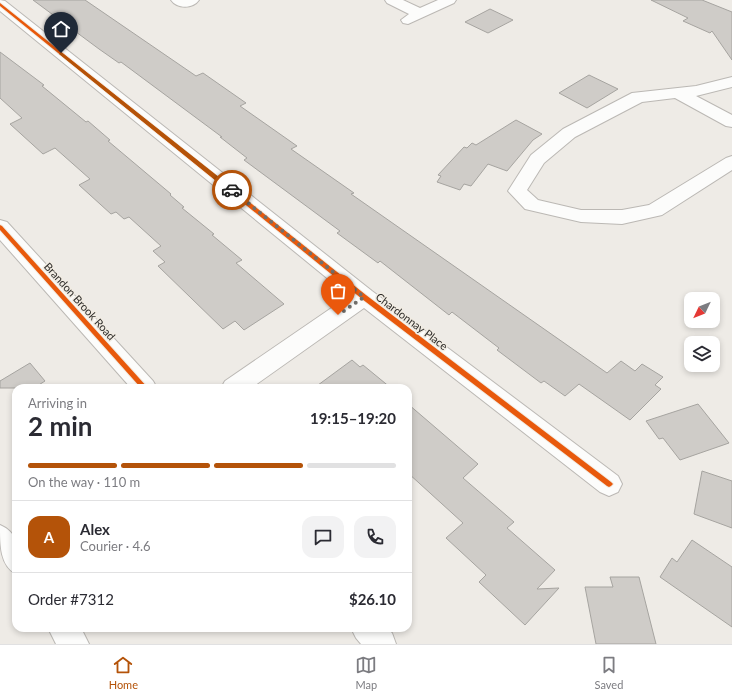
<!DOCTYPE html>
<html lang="en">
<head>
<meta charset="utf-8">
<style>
  :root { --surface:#fff; --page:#f2f2f3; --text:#2b2b33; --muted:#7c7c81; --line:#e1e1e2; --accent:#b45309 }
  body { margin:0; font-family:Lato,sans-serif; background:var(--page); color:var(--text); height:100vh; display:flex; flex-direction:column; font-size:15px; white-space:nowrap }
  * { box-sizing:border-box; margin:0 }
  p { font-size:13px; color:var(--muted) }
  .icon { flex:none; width:22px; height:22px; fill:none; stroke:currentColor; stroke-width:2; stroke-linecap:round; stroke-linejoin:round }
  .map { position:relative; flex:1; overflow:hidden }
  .details { position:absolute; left:12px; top:384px; width:400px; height:248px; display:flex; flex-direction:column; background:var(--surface); border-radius:12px; box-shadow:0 2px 6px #0003 }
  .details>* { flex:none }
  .needle { width:26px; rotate:227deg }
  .tools { position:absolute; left:684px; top:292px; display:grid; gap:8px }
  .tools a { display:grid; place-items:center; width:36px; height:36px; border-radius:8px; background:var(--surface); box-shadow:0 2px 6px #0003; font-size:20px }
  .pin { position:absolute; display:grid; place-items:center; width:34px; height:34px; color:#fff; margin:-41px -17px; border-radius:50% 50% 50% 0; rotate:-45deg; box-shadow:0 0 4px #0007 }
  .pin .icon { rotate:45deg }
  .courier { position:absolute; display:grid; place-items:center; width:40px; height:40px; margin:-20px; border:3px solid #b45309; border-radius:50%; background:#fff; color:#222; box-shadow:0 1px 5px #0007 }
  .headline em { font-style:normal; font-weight:700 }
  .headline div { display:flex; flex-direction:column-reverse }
  .headline { display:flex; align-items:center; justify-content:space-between; height:68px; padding:0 16px }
  h1 { font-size:26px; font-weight:700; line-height:30px }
  .bar { display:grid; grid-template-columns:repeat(4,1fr); gap:6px 4px; align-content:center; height:48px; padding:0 16px }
  .bar i { height:5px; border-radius:3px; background:var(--line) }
  .bar .current { background:var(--accent) }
  .bar p { grid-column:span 4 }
  .line { display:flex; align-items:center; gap:10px; padding:0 16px; border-top:1px solid var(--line) }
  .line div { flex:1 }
  .round { display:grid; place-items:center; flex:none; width:42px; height:42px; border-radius:12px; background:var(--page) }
  .tab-bar { display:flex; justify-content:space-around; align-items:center; height:56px; border-top:1px solid var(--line); background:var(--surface); font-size:11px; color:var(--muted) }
  .tab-bar a { display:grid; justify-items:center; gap:2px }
  .tab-bar .current { color:var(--accent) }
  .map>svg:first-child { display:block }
  .building { fill:#cfccc8; stroke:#a6a4a0 }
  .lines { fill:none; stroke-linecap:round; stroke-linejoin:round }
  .minor-casing { stroke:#bbb8b4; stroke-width:2 }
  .minor { fill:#fcfcfb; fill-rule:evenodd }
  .cycleway-casing { stroke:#f1ece3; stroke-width:2 }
  .cycleway { fill:#e8590c; fill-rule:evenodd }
  .route { fill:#b45309 }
  .done { stroke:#716f6b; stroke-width:4; stroke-dasharray:0 7.2 }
  .labels { text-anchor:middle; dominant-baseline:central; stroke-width:3; stroke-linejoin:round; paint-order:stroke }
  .street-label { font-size:11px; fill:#2e2c29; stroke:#f1ece3 }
</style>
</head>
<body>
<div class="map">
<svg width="732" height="644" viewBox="0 0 732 644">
  <rect width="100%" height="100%" fill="#eeebe6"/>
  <!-- building -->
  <path class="building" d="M33,0H85L196,76L203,73L246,103L240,106L297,146L291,149L354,193L351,194L607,373L621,361L635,371L642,364L663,377L655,385L661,389L630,420L579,384L565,396L544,381L541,383L497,350L499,348L452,312L449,315L380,261L378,263L337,233L340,231L244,160L247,158L220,137H222L121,62L119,63L99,49Z
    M651,0H702L732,12V60L712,31L710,33L683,21L688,18Z
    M490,9L513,20L488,33L465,22Z
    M0,52L44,85L42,86L86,122L88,121L110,140L108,141L171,194L170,195L184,207L182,208L214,234L212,235L242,260L236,263L284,304L244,330L235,321L223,329L158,266L165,262L153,251L161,246L129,217L124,219L116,212L111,214L79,185L90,179L55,148L43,154L10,124L22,118L0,98Z
    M589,75L618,89L587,108L559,93Z
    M516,120L542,134L533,140L507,171L488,164L471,186L464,184L460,190L437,182L441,176L438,175L464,147L467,148L472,143L476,145Z
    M352,360L360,367L363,365L391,388H314Z
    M30,363L45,381L34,388H0V381Z
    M408,404L478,464L463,478L514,522L507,528L555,570L537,589L559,588L525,625L479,582L486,575L446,538L463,523L408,473Z
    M698,404L729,443L680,460L663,438L659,439L646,421Z
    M702,471L732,481V528L694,514Z
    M692,540L732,567V627L660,577L672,558L677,562Z
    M610,577H639L656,644H596L585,587H613Z"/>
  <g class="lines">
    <!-- minor casing -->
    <g class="minor-casing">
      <path id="minor" d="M0,0L5,1L372,291L618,476L622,484L618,492L609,496L600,492L364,308L251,388H221L225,381L349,296L0,11Z
        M171,0H199C193,9 177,9 171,0Z
        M385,0H403L420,8L438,0H456L454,3L408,24L403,23L401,20L409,14L387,3Z
        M732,77V87L696,96L732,115V127L726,126L675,98L642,102L575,137L544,163L527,190L538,200L581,210H622L649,205L726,158L732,156V170L662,215L622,224L581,222L525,209L508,191L531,155L563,129L632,93L696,86Z
        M0,220L7,222L153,381L157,388H131L0,240Z
        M0,525C22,534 16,554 16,574C0,565 0,546 0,525Z
        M48,628H81L89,644H56Z
        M351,628H386L392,633L396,644H361L356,638Z"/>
    </g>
    <!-- minor -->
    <use href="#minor" class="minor"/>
    <!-- cycleway casing -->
    <g class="cycleway-casing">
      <path id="cycleway" d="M0,3L366,295L611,482L613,484L611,486L609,487L607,486L362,299L0,6Z
        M0,225L2,226L148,388H141L0,230Z"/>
    </g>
    <!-- cycleway -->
    <use href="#cycleway" class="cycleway"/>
  </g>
  <!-- route -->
  <path class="route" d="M61,52L234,189V192H230L59,54Z"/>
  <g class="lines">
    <!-- done -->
    <path class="done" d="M232,190L364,297L338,315"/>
  </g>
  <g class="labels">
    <!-- street labels -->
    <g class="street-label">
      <text transform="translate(80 301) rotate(48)">Brandon Brook Road</text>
      <text transform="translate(412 321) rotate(37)">Chardonnay Place</text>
    </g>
  </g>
</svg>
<div class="tools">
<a><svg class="needle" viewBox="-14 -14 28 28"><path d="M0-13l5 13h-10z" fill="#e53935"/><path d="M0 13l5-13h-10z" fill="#7c7c81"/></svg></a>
<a><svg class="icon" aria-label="layers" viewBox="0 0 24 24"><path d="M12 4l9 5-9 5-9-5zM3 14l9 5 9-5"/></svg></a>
</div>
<div class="pin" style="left:338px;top:315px;background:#ea580c"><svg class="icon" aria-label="bag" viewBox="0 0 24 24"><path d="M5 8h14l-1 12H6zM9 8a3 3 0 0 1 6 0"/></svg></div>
<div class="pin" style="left:61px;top:53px;background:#1f2937"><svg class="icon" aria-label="home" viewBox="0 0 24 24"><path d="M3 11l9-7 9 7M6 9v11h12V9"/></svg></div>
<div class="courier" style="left:232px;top:190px"><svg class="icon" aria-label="car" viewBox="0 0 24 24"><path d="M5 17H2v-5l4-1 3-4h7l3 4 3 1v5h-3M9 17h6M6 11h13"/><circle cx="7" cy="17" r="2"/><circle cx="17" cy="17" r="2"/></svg></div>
<section class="details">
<div class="headline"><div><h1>2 min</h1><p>Arriving in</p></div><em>19:15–19:20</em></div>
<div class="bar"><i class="current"></i><i class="current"></i><i class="current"></i><i></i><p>On the way · 110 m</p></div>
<div class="line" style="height:72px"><b class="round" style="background:var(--accent);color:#fff">A</b><div><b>Alex</b><p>Courier · 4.6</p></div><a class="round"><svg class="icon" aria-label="chat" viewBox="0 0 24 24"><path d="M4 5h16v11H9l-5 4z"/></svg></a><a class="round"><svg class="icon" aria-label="phone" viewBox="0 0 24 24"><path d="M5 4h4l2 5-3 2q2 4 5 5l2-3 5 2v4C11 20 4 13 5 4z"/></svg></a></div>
<div class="line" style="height:52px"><div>Order #7312</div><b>$26.10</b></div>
</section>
</div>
<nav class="tab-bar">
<a class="current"><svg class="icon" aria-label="home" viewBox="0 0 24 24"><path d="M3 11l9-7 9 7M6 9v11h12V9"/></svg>Home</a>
<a><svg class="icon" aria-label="map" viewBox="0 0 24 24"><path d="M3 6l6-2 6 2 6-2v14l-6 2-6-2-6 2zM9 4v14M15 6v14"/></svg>Map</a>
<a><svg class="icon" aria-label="saved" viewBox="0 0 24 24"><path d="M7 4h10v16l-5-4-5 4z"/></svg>Saved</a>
</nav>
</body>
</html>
